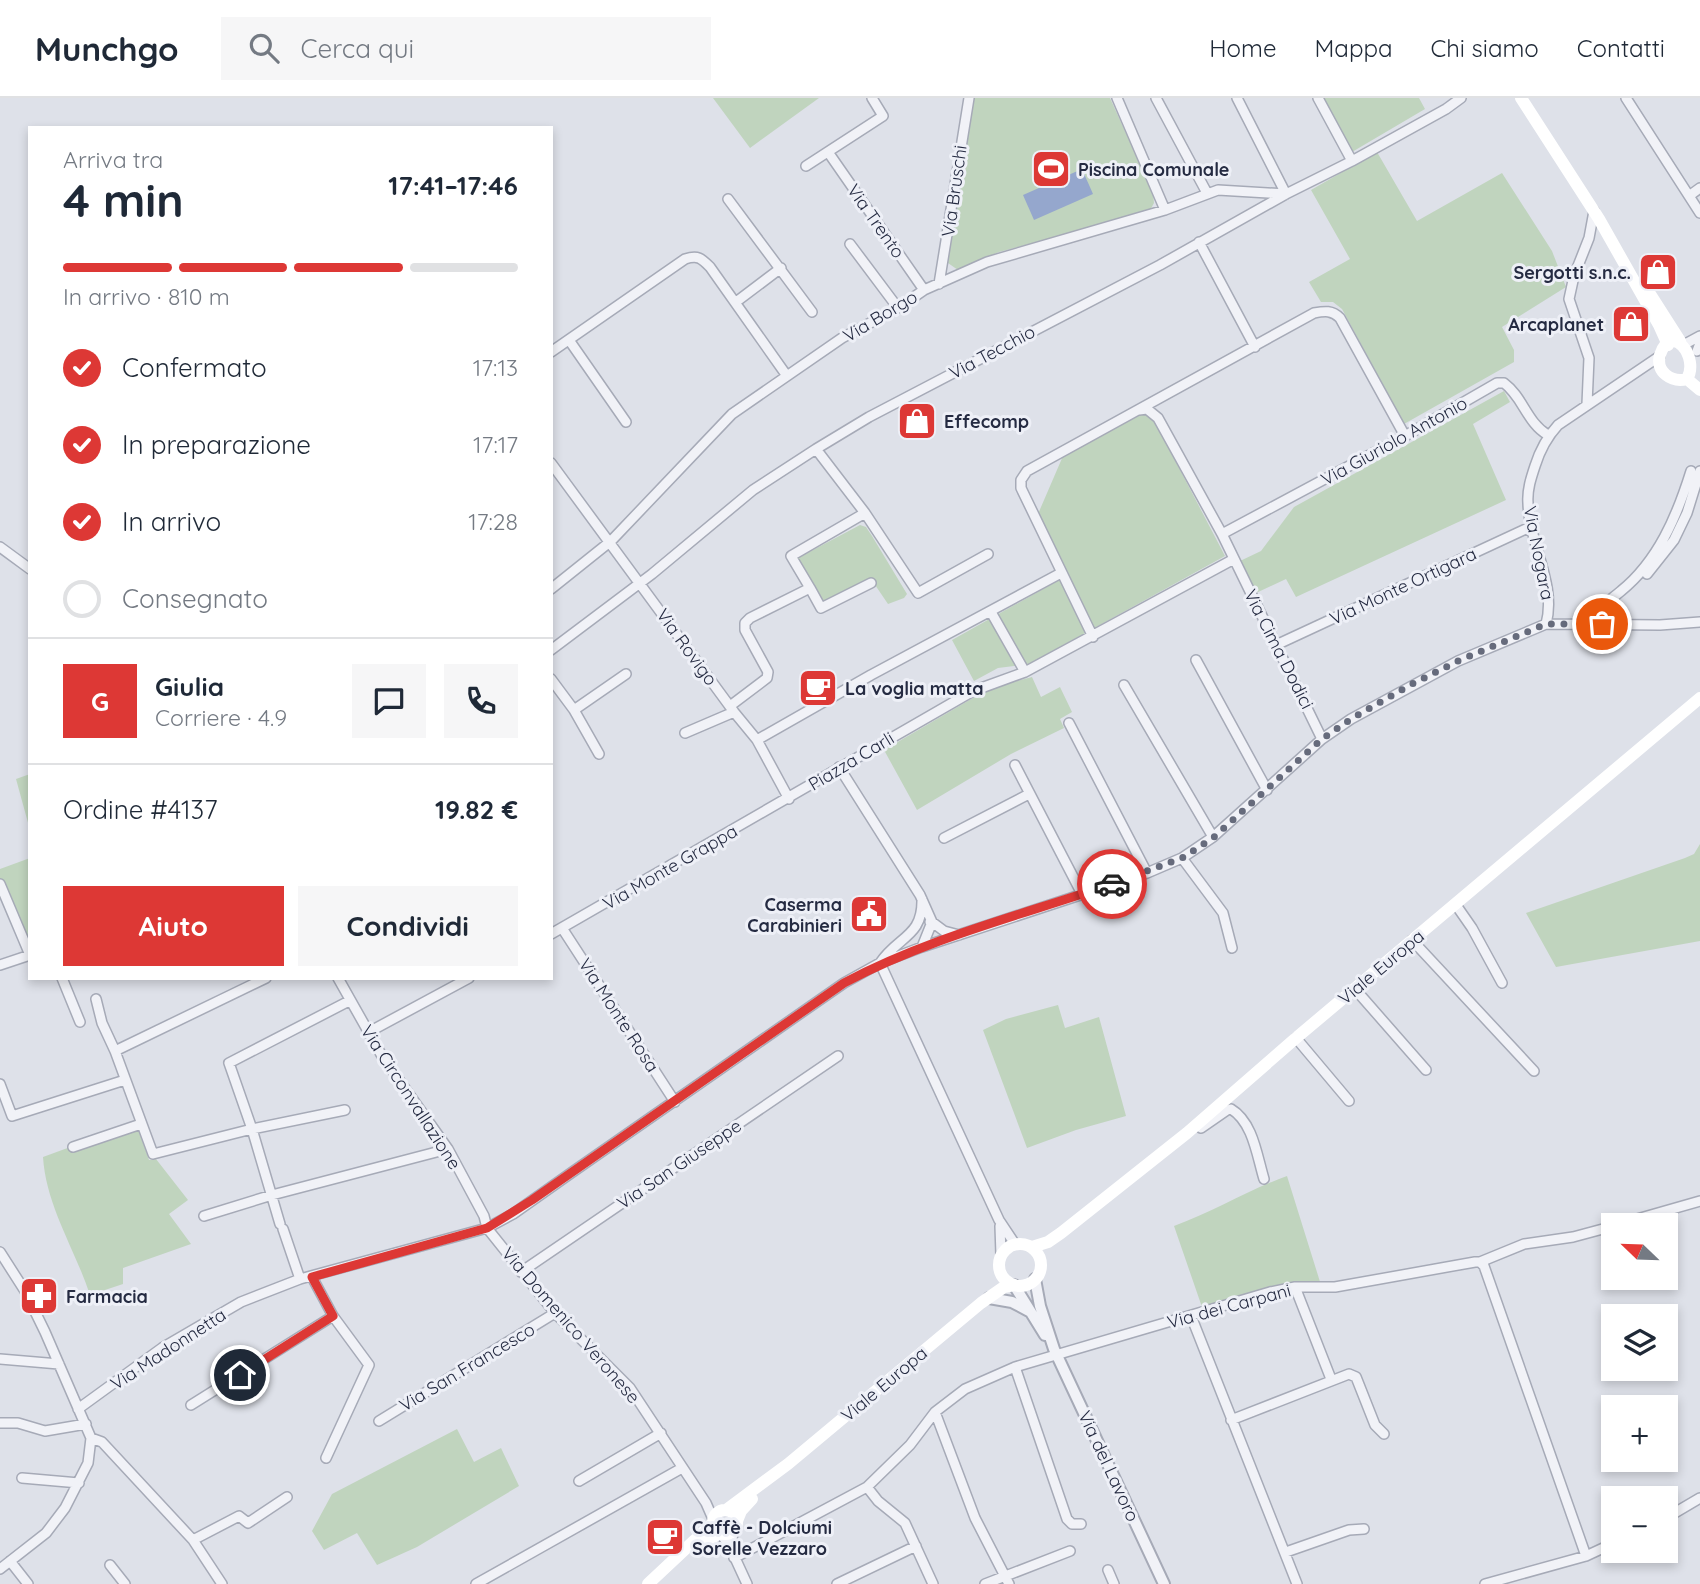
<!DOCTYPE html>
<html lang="it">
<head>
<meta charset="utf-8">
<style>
  :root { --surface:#fff; --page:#f6f6f7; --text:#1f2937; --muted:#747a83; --line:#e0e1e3; --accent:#dd3835 }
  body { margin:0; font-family:Quicksand,sans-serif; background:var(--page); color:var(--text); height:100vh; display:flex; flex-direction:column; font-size:26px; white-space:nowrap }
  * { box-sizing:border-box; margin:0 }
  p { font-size:23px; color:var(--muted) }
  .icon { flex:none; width:38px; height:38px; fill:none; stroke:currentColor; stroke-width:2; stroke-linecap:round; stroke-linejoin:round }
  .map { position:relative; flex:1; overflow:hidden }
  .details { position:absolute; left:28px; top:28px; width:525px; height:854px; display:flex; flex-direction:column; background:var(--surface); border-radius:0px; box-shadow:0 4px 10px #0003 }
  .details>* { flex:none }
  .needle { width:46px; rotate:293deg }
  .controls { position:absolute; left:1601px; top:1115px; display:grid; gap:14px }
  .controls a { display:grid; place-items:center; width:77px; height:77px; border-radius:0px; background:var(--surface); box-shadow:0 4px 10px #0003; font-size:35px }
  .pin { position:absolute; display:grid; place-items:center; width:60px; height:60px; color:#fff; margin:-30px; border:4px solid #fff; border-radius:50%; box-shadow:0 2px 7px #0007 }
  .courier { position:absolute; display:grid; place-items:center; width:70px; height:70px; margin:-35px; border:5px solid #dd3835; border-radius:50%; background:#fff; color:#222; box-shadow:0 2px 9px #0007 }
  .head em { font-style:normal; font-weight:700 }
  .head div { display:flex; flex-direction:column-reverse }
  .head { display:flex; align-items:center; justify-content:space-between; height:119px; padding:0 35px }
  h1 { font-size:46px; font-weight:700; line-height:52px }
  .bar { display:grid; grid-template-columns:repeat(4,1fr); gap:10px 7px; align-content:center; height:84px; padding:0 35px }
  .bar i { height:9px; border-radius:5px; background:var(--line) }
  .bar .current { background:var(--accent) }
  .bar p { grid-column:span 4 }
  .line { display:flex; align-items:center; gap:18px; padding:0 35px; border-top:2px solid var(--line) }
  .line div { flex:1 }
  .round { display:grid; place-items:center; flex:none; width:74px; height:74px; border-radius:0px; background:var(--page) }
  ol { padding:0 35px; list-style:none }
  li { display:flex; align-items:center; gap:21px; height:77px }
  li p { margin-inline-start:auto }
  li .icon { padding:7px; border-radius:50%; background:var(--accent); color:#fff; stroke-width:4 }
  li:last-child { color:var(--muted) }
  li i { width:38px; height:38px; border:4px solid var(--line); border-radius:50% }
  .button { display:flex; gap:14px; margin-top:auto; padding:14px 35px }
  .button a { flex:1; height:80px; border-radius:0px; background:var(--accent); color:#fff; font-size:28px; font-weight:700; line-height:80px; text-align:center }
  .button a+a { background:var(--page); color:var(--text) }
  header { display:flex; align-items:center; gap:42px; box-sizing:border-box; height:98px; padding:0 35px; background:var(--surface); border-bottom:2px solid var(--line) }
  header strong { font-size:33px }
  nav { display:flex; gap:38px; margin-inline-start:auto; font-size:24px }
  .search { width:490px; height:63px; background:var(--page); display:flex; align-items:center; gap:18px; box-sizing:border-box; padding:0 24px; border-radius:0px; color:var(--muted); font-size:26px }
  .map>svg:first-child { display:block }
  .green { fill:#c0d4be }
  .water { fill:#95a7cd }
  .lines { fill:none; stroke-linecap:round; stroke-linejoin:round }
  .minor-casing { stroke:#a6aab7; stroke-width:12 }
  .tertiary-casing { stroke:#a6aab7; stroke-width:14 }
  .minor { stroke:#f1f2f7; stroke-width:9 }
  .tertiary { stroke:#f1f2f7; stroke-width:10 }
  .secondary { stroke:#fff; stroke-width:12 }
  .done { stroke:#666b7c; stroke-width:7; stroke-dasharray:0 12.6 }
  .route { stroke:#dd3835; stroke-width:9 }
  .labels { text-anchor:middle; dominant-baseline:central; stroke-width:6; stroke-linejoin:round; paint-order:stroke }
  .poi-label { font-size:18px; font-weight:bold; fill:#252b42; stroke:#eef0f7; text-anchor:start }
  .street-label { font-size:18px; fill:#252b42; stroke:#eef0f7 }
</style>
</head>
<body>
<header>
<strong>Munchgo</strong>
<div class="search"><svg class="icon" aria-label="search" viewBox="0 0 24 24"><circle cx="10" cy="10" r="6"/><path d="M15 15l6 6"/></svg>Cerca qui</div>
<nav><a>Home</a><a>Mappa</a><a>Chi siamo</a><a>Contatti</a></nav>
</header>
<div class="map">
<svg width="1700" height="1486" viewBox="0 0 1700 1486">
  <rect width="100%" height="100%" fill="#dee1e9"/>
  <!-- green -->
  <path class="green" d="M713,0H819L750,50Z
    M973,0H1110L1153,95L1154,105L1149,114L999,154L958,172L948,165L964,46Z
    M1323,0H1419L1425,11L1352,54Z
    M1377,54L1417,123L1502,75L1552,153L1566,189L1502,229L1514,252V264L1404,326L1342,211L1333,204H1321L1309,184L1350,161L1311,92Z
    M1504,293L1510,304L1473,326L1506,402L1296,499L1286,481L1256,495L1240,463L1261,453L1294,409Z
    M1142,316L1153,320L1225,458L1029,566L998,570L974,583L952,542L1068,477L1038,416L1063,358Z
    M860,427L866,429L872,438L907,496L904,500L888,506L871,481L825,506L820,505L796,461Z
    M1032,579L1041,599L1060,589L1072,614L1060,621L1064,630L1011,656L917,712L884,652L978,597L999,588Z
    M30,676V732L16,681Z
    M1700,746V843L1556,869L1526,815L1685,760L1694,756Z
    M30,760V853L23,855L0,794V771Z
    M1058,907L1065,930L1099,919L1126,1018L1076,1032L1027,1050L983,932L1006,921Z
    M137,1028L149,1062L156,1061L188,1102L169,1116L191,1146L123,1170V1186L90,1197C75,1151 46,1108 43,1059L103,1037Z
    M1287,1078L1321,1187L1203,1212L1174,1128C1213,1114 1248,1092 1287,1078Z
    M457,1331L474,1364L501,1350L519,1388L417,1449L377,1467L357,1435L324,1452L312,1433L332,1396Z"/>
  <!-- water -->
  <path class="water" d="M1082,71L1093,96L1034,122L1023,97Z"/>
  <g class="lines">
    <!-- minor casing -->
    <g class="minor-casing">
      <path id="minor" d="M1117,0L1165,112
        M1156,0L1207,95
        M1318,0L1352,63
        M1626,0L1700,115
        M828,54L924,192
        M806,68L883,18L872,0
        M1689,98L1700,90
        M728,101L812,214
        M1199,144L1255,249
        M850,146L898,210
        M939,186L969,0
        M736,204L781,170
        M569,242L626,324
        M1687,245L1700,238
        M1697,253L1700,245
        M551,254L685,161C698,157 701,160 710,169L787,278
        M1587,306L1589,260L1569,201L1574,178L1589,140L1594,113
        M1139,312L1147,311L1158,320L1222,436L1322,641
        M816,351L865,415L918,495L988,456
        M551,365L734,614L757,642L789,701
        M1222,436L1405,338L1497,285H1504C1523,299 1527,325 1548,337
        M0,449L30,471
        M1647,476L1674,442L1687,415L1700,373
        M810,490L821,510L871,485
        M551,491L611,443L732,316L842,240L898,210L924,192L987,164L1165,112L1218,92L1286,96L1237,0
        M991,514L1025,574
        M1546,526C1557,486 1529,446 1528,405C1527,392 1531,380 1535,368C1540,352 1547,339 1558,327L1660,258
        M1577,527C1591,515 1607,505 1621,493C1658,463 1677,418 1691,373
        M1093,539L1021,390V382L1027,373L1314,215C1325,213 1332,212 1340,220L1405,338
        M1276,547L1530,429
        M551,552L652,476L753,392L816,351L869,319L1160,167L1286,96L1352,63L1446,11L1461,0
        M1196,562L1267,692
        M551,581L574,612L599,656
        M1124,587L1213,739
        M730,608L767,580L768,574L745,532V525L750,520L810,490L791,458L865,415
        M574,612L626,576
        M1069,625L1147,775
        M685,635L734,614
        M757,642L871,577L1061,475
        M1015,667L1082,796
        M839,669L920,797L932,824L944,833L959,837
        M944,740L1029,696
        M1182,760L1223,815L1232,850
        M0,786L30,857
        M922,801C923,839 898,838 880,865L999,1122L1015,1146
        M1456,807L1472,830L1502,885
        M562,830L675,1004
        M551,836L973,593L1025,574L1234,461
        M1412,842L1534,973
        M922,849L932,824H930
        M0,867L30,857
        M62,880L80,924
        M266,880L115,953L153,1056L252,1031L345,1012
        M338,880L382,958L448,1051L484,1118L487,1130L555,1215L630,1290L706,1405L713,1421
        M1355,891L1426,972
        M96,901L102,925L115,953
        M367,935L469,880
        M1296,940L1349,1003
        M0,986L12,1018L125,982
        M1201,1030L1227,1012L1231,1011C1253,1024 1257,1058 1264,1081
        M73,1049L141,1026
        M204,1118L272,1097L448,1051
        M280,1126L252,1031L229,965L349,903
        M1616,1127L1700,1103
        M1000,1128L1001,1157
        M283,1131L300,1181
        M0,1154L25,1193L45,1234L91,1340L88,1365L65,1410L46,1435L0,1471
        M1480,1164L1524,1146L1573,1139L1614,1128
        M521,1174L838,958
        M312,1179L333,1218L369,1267L326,1360
        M1295,1189L1331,1281
        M1191,1218L1297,1486
        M0,1261L59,1266
        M1015,1269L1067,1421L1072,1426H1081
        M191,1307L333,1218
        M78,1311L162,1250L241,1204L300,1181L487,1130L513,1116L571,1075L844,885L880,865L922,849L1147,775L1182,760L1213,739L1322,641L1351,621L1458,563L1546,526L1660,527L1700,524
        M935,1314L975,1420L1009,1486
        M1231,1322L1349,1276L1356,1279L1375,1327L1384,1336
        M379,1323L555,1215
        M0,1325H18L45,1333L86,1326
        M91,1340L102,1344L193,1442L222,1486
        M22,1380L79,1385
        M579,1383L661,1335
        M867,1389L878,1403L905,1425L933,1486
        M1666,1420L1700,1400
        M721,1436L730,1449L747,1486
        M193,1442L239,1418L248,1425L287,1399
        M730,1449L734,1432
        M1286,1454L1349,1432L1364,1431
        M734,1460L867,1389L910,1347L935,1314L965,1291L1015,1269L1270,1194L1295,1189H1335L1475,1164H1480L1484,1168L1586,1458
        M10,1463L28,1486
        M110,1467L125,1486
        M1108,1472L1114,1486
        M476,1486L682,1370
        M837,1486L916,1448
        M985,1486L1070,1453
        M1485,1486L1586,1458L1614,1445"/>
    </g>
    <!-- tertiary casing -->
    <g class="tertiary-casing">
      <path id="tertiary" d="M1035,1181L1040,1208L1054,1251L1164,1486
        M1014,1187L1045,1237
        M989,1200L1012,1204L1029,1213"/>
    </g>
    <!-- minor -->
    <use href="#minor" class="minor"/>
    <!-- tertiary -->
    <use href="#tertiary" class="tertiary"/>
    <!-- secondary -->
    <path class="secondary" d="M1521,0L1599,121L1659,227L1668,247
      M1650,196L1680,243
      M1687,281C1700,259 1671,223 1660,257C1655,274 1672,285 1687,281L1700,292
      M999 1167a21 21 0 1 1 42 0a21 21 0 1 1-42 0Z
      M1032,1149L1048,1144L1061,1135L1187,1035L1296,940L1700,600
      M726,1412L788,1366L981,1205L1004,1189L1014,1187
      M713 1424a12 12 0 1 1 24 0a12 12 0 1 1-24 0Z
      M737,1423L741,1413L752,1401
      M696,1450L720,1435
      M648,1486L713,1425"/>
  </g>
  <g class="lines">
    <!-- done -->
    <path class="done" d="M1112,786L1182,760L1213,740L1322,641L1351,621L1412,586L1458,563L1546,526H1602"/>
    <!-- route -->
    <path class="route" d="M240,1277L333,1218L312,1179L487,1130L532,1102L844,885C928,840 1022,817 1112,786"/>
  </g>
  <!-- icons -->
  <defs>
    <g id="stadium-square" transform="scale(2.0125)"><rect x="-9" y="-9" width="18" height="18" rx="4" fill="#dd3835" stroke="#eef0f7"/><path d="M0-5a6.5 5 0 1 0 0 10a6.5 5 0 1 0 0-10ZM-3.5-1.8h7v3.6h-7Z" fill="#fff"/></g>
    <g id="shop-square" transform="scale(2.0125)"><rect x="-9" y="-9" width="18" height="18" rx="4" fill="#dd3835" stroke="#eef0f7"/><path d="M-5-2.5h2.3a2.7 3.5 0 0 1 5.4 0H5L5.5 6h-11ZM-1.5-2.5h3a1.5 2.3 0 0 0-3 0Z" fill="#fff"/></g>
    <g id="cafe-square" transform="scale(2.0125)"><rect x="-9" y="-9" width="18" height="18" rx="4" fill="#dd3835" stroke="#eef0f7"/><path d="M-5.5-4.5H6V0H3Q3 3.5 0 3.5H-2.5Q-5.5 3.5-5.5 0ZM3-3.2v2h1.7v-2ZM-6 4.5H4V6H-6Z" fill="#fff"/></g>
    <g id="civic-square" transform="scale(2.0125)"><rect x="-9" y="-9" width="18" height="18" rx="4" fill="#dd3835" stroke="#eef0f7"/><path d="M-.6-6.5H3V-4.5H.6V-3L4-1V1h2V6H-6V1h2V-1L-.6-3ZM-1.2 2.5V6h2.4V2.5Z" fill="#fff"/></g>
    <g id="pharmacy-square" transform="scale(2.0125)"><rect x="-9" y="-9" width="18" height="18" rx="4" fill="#dd3835" stroke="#eef0f7"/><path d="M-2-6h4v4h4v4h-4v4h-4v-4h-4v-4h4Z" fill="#fff"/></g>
  </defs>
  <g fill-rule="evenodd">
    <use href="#stadium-square" x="1051" y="71"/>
    <use href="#shop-square" x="1658" y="174"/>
    <use href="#shop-square" x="1631" y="226"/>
    <use href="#shop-square" x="917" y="323"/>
    <use href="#cafe-square" x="818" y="590"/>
    <use href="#civic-square" x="869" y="816"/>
    <use href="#pharmacy-square" x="39" y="1198"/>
    <use href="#cafe-square" x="665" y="1439"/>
  </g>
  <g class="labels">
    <!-- poi labels -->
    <g class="poi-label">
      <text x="1078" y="71">Piscina Comunale</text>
      <text x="1631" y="174" text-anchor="end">Sergotti s.n.c.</text>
      <text x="1604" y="226" text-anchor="end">Arcaplanet</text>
      <text x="944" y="323">Effecomp</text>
      <text x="845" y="590">La voglia matta</text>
      <text x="842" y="806" text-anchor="end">Caserma<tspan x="842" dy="21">Carabinieri</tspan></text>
      <text x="66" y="1198">Farmacia</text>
      <text x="692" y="1429">Caffè - Dolciumi<tspan x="692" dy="21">Sorelle Vezzaro</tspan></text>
    </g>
    <!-- street labels -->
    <g class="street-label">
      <text transform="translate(954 93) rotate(-82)">Via Bruschi</text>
      <text transform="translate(876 123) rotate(55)">Via Trento</text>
      <text transform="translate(880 218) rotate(-31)">Via Borgo</text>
      <text transform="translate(992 254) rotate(-28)">Via Tecchio</text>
      <text transform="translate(1394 343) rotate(-29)">Via Giuriolo Antonio</text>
      <text transform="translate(1539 455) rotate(79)">Via Nogara</text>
      <text transform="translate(1403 488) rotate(-25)">Via Monte Ortigara</text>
      <text transform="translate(687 549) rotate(54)">Via Rovigo</text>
      <text transform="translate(1279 551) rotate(63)">Via Cima Dodici</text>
      <text transform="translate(851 663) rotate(-31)">Piazza Carli</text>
      <text transform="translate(670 769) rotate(-30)">Via Monte Grappa</text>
      <text transform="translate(1381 869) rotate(-40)">Viale Europa</text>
      <text transform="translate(619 917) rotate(57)">Via Monte Rosa</text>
      <text transform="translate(411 999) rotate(57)">Via Circonvallazione</text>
      <text transform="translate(679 1066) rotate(-34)">Via San Giuseppe</text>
      <text transform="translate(1229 1208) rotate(-15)">Via dei Carpani</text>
      <text transform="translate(571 1227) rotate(49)">Via Domenico Veronese</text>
      <text transform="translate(168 1251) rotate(-33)">Via Madonnetta</text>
      <text transform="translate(467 1269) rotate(-31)">Via San Francesco</text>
      <text transform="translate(884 1286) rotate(-40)">Viale Europa</text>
      <text transform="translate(1109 1368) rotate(65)">Via del Lavoro</text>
    </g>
  </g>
</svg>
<div class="controls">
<a><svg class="needle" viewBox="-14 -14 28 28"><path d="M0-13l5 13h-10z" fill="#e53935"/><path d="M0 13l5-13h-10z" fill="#747a83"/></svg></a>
<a><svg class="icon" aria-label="layers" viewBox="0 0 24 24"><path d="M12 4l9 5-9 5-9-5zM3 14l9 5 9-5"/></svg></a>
<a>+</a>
<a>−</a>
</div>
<div class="pin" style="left:1602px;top:526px;background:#ea580c"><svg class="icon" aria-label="bag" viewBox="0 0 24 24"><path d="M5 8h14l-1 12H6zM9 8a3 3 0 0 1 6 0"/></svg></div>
<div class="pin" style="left:240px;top:1277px;background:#1f2937"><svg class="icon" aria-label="home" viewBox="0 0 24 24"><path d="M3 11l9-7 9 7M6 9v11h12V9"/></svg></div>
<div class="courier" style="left:1112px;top:786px"><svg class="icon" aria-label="car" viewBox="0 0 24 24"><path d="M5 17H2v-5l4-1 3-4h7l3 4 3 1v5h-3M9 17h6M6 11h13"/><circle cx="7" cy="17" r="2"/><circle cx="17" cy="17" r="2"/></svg></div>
<section class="details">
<div class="head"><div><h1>4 min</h1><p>Arriva tra</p></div><em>17:41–17:46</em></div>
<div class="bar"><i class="current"></i><i class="current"></i><i class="current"></i><i></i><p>In arrivo · 810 m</p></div>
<ol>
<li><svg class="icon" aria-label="check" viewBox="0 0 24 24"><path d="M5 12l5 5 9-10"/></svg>Confermato<p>17:13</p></li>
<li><svg class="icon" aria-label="check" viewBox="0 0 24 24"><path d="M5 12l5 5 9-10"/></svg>In preparazione<p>17:17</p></li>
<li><svg class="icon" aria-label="check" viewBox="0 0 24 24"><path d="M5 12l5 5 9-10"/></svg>In arrivo<p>17:28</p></li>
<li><i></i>Consegnato</li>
</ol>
<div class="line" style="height:126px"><b class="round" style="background:var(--accent);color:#fff">G</b><div><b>Giulia</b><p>Corriere · 4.9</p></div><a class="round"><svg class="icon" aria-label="chat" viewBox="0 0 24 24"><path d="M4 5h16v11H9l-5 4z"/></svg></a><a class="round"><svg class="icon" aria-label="phone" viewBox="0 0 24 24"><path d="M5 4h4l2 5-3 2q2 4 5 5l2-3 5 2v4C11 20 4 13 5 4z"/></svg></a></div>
<div class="line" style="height:91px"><div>Ordine #4137</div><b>19.82 €</b></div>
<div class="button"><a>Aiuto</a><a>Condividi</a></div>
</section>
</div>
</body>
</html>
